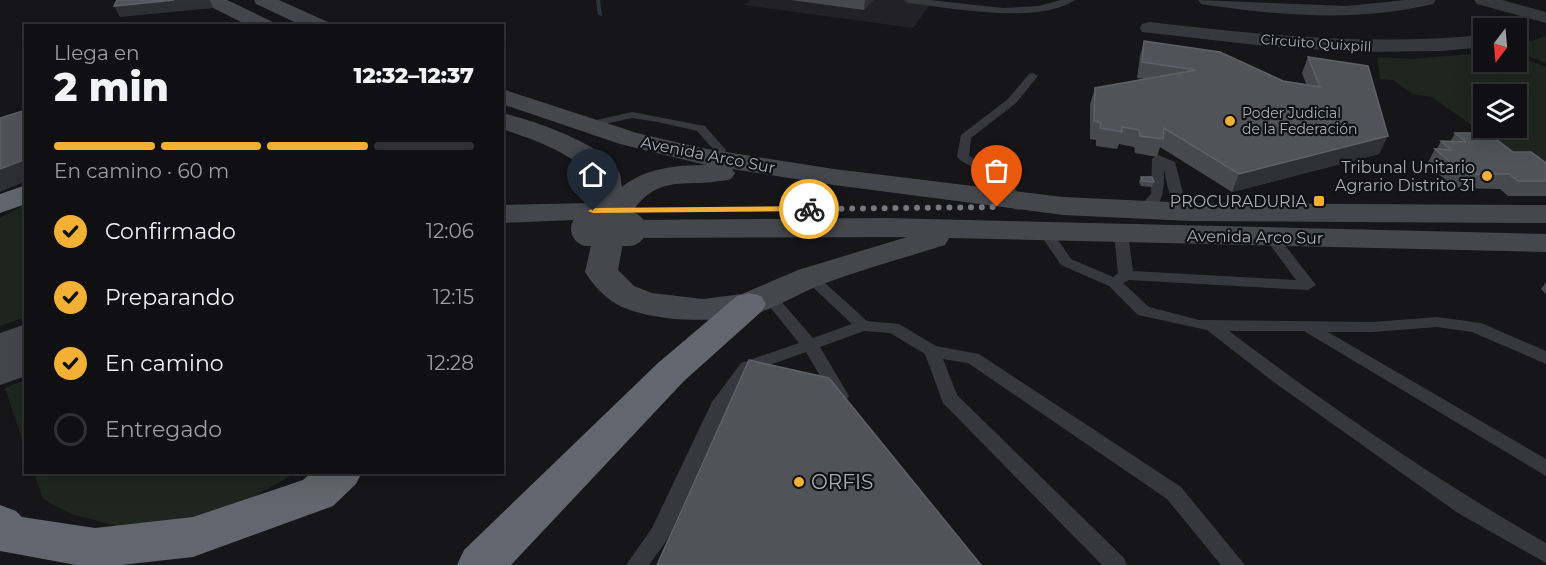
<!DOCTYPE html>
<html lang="es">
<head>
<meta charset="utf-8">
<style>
  :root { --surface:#101012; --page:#19191b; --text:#f1f3f6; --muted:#9c9d9f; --line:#303032; --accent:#f2b134 }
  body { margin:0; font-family:Montserrat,sans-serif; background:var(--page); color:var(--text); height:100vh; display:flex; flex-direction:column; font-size:22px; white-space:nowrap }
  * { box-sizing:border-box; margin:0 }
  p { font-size:20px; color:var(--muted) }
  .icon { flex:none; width:33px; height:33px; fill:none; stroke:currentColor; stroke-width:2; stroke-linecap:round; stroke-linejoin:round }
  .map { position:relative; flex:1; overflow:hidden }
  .drawer { position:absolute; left:24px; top:24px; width:480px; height:450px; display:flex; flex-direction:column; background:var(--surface); border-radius:0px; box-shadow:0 6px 24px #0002,0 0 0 2px var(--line) }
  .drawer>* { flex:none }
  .needle { width:39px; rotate:196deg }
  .tools { position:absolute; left:1473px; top:18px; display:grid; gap:12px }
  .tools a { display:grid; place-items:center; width:54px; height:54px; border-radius:0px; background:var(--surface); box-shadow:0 6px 24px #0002,0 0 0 2px var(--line); font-size:30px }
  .pin { position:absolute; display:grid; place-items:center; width:51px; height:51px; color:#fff; margin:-62px -26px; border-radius:50% 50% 50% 0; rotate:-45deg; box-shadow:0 0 6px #0007 }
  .pin .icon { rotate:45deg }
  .courier { position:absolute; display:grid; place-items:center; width:60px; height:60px; margin:-30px; border:4px solid #f2b134; border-radius:50%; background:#fff; color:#222; box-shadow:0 2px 8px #0007 }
  .overview em { font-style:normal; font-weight:800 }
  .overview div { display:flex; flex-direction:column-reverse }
  .overview { display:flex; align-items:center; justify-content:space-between; height:102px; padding:0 30px }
  h1 { font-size:39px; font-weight:800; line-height:45px }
  .bar { display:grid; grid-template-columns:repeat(4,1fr); gap:9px 6px; align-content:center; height:72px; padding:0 30px }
  .bar i { height:8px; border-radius:4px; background:var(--line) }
  .bar .on { background:var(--accent) }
  .bar p { grid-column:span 4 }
  ol { padding:0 30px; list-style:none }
  li { display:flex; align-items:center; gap:18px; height:66px }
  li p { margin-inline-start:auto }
  li .icon { padding:6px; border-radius:50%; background:var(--accent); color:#111; stroke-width:4 }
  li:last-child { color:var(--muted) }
  li i { width:33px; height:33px; border:3px solid var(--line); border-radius:50% }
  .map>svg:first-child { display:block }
  .built { fill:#222225 }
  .green { fill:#1e261f; fill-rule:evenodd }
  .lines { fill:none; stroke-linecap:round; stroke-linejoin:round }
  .stream { fill:#2c353c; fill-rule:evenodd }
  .lane { fill:#37383d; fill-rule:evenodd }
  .street { fill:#37383d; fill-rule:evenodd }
  .secondary { fill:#45474d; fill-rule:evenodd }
  .highway { fill:#63666e; fill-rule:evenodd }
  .secondary-bridge { stroke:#45474d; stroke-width:34 }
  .wall { fill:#47494d }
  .shaded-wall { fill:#2f3033 }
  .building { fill:#525359; stroke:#5f6168; stroke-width:1.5 }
  .route { fill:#f2b134 }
  .done { stroke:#757880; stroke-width:6; stroke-dasharray:0 10.8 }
  .poi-dot { fill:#f2b134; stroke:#111113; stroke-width:2 }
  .labels { text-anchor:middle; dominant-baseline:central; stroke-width:4.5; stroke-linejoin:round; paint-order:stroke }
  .far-street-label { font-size:14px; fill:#a8adb8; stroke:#111113 }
  .far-poi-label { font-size:14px; fill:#a8adb8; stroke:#111113; text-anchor:start }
  .street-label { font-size:16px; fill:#a8adb8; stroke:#111113 }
  .poi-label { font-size:16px; fill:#a8adb8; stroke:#111113; text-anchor:end }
  .near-poi-label { font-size:20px; fill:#a8adb8; stroke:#111113; text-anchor:start }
</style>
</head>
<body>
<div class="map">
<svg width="1546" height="565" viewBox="0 0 1546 565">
  <rect width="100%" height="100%" fill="#161618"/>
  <!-- built -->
  <path class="built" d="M751,0H933L913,28L744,5Z"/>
  <!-- green -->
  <path class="green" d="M1546,36V63L1517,52V46Z
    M1483,53L1484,62H1516L1517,56L1546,67V178L1432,97L1412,94L1393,80L1380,79L1377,57L1411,59ZM1484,94H1516V128H1484Z
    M25,205V317L0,326V218Z
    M25,380V448L5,388Z
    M34,473H296L238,505L178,523L126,528L71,514L43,499Z"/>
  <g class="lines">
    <!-- stream -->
    <path class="stream" d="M596,0H600L602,16L598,15Z"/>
    <!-- lane -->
    <path class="lane" d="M904,0H930L1003,8L1039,6L1061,0H1075C1038,25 952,8 908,3Z
      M1033,73L1038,76L1016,103L971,138L969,156L1007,175L1026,206L1019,210L1014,209C1008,198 1005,185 994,177C983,168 967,168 957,157L961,135L1008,99L1029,74Z
      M632,112L705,126L726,150L722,162H714L712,159L714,150L697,131L658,122L632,118L587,128L581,125L583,123Z
      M1158,155L1175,162L1184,197L1198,212L1196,215H1186C1170,203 1167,187 1164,168C1164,185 1165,209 1144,214L1137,210L1151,194L1152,159Z
      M1045,227L1050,228L1071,259L1113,277L1118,273L1114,234L1121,230L1128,234L1133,271L1296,280L1265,238L1272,234L1277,235L1316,285L1308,290L1129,280L1123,283L1149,307L1199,320L1373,322L1437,317L1481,323L1546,351V364L1472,332L1437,327L1373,332H1328L1546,459V476L1304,331H1229C1330,407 1436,480 1546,543V563L1458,513L1275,383L1207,330L1138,315L1109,286L1061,265L1038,231Z
      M810,272L815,274L867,321L899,324L936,346L979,354L1181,487L1245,565H1221L1167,499L968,363L943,359L957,395L1124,558L1127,565H1102L943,403L925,354L890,333L864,331L820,347L849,396L846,400L840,402L834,400L806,352L753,371L726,410L667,540L649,565H626L652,528L712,402L741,363L799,343L762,297L759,294L762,291H772L813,338L852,324L805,280L803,277L805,274Z"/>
    <!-- street -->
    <path class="street" d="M1198,0L1347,6L1405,0H1436L1433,4C1358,22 1283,16 1207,5L1201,4Z
      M1474,0H1502L1546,12V23L1477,4Z
      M1149,22C1261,35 1371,46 1484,35V47L1442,51L1358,52L1275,47L1142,32L1140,28L1142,24Z"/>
    <!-- secondary -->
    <path class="secondary" d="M203,0H227L273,22L276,26H249L205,4Z
      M254,0H279L328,22L331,26H303L256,4Z
      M502,89L637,133L701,148L834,169L1063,197L1191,203L1546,205V223L1191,221L1063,215L834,185L732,169L735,173L731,179C685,190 657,169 627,220L887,218L1546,234V252L949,238L945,245C904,258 863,269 823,284C801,292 782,305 760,312C724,324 640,324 609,299C600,292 591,282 585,272L597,219L502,223V205L595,203L592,175C567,151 535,140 502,129V113C530,119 610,146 620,174C621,178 621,183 622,187C645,168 677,165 706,165L620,144L502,104ZM624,237L629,238L907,237L798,270L742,294L703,299L652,293L634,286L618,270Z
      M26,324V376L0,385V333Z"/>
    <!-- highway -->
    <path class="highway" d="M26,185V204L0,213V194Z
      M749,293L761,296L766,304L761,312L684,381L511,565H457L464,550L658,363L737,296Z
      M312,472H362L356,484L333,506L193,557L121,565H76L0,551V505L16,511L22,517L95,528L193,517L303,480Z"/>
    <!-- secondary-bridge -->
    <path class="secondary-bridge" d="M588,229H629"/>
  </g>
  <!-- wall -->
  <path class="wall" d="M791,0H873L864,10Z
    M1144,41L1283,81L1306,84L1302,73L1308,57L1379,154L1232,192L1160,147L1157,157L1135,153L1134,147L1119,144L1117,149L1096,146V140L1090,139V104L1095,88L1145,79L1137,78L1140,56Z
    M1455,133L1546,163V196H1508L1500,189L1455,188L1427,164L1435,149H1437L1441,141L1450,142Z
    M1141,177L1154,182L1152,187L1141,186L1139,182Z
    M1546,282V294L1541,289Z"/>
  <!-- shaded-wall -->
  <path class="shaded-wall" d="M174,0H210L213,8L120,17L114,6Z
    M865,0H873L864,10Z
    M1388,136L1379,154L1232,192L1239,174Z
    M26,159V181L0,192V169Z"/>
  <!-- building -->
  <path class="building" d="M117,0H174L114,6Z
    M1144,41L1220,52L1283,81L1320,87L1308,57L1368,66L1388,136L1239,174L1164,128L1163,139L1140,136L1139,130L1122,127V132L1100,128L1101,123L1094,121L1095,88L1196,70L1142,62Z
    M26,110V159L0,169V118Z
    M1455,133H1488L1513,152H1531L1546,163V181H1518L1509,174H1464L1435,149L1451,150L1441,141L1466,142Z
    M1141,177H1152L1154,182L1142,181Z
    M749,360L829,378L981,565H657Z"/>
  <!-- route -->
  <path class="route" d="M809,206L813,207V211L593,213L588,211L593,208Z"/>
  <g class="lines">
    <!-- done -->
    <path class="done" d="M809,209L997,207"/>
  </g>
  <!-- markers -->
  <g class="poi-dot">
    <circle cx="1230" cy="121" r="6"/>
    <circle cx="1487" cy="176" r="6"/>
    <rect x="1313" y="195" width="12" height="12" rx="3"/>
    <circle cx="799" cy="482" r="6"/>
  </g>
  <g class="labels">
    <!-- far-street labels -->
    <g class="far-street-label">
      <text transform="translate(1316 43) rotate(4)">Circuito Quixpill</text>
    </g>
    <!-- far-poi labels -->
    <g class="far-poi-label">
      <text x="1242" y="113">Poder Judicial<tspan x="1242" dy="16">de la Federación</tspan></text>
    </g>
    <!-- street labels -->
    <g class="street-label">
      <text transform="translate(708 155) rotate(11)">Avenida Arco Sur</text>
      <text transform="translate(1255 237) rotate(1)">Avenida Arco Sur</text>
    </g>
    <!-- poi labels -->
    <g class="poi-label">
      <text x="1475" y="167">Tribunal Unitario<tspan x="1475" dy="18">Agrario Distrito 31</tspan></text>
      <text x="1307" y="201">PROCURADURIA</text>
    </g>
    <!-- near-poi labels -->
    <g class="near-poi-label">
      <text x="811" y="482">ORFIS</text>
    </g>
  </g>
</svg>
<div class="tools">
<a><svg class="needle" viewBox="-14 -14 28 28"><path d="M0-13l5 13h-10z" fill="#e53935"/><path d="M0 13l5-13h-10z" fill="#9c9d9f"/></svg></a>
<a><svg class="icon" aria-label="layers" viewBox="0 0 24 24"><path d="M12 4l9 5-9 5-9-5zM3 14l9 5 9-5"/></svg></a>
</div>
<div class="pin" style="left:997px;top:207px;background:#ea580c"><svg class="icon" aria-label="bag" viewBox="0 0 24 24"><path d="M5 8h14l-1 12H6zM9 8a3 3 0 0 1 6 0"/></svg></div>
<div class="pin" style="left:593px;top:211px;background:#1f2937"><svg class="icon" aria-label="home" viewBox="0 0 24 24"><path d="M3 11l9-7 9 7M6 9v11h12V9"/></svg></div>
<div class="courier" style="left:809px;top:209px"><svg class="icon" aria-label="bike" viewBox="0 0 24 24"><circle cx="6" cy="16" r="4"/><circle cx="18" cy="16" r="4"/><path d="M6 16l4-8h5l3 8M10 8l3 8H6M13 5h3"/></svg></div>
<section class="drawer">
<div class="overview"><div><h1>2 min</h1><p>Llega en</p></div><em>12:32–12:37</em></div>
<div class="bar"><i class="on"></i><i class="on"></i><i class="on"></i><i></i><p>En camino · 60 m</p></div>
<ol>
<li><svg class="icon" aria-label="check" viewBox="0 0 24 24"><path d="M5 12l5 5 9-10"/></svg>Confirmado<p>12:06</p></li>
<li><svg class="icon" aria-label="check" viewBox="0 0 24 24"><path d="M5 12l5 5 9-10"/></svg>Preparando<p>12:15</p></li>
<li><svg class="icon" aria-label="check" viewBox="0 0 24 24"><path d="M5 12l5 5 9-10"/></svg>En camino<p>12:28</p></li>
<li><i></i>Entregado</li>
</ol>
</section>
</div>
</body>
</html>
